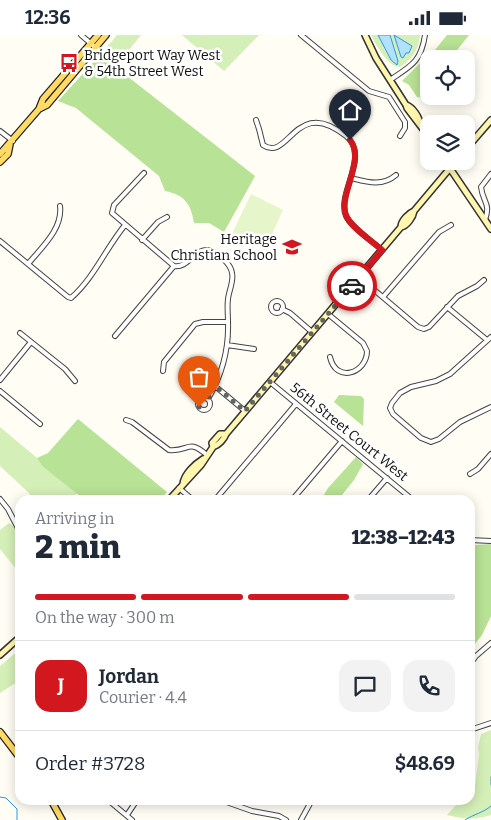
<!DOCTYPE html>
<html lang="en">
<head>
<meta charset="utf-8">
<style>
  :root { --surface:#fff; --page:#f2f2f3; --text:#1f2937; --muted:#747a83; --line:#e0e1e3; --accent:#d3171f }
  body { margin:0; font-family:Bitter,serif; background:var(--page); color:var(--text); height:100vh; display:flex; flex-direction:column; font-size:19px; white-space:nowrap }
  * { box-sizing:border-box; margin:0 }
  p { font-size:16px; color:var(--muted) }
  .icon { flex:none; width:28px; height:28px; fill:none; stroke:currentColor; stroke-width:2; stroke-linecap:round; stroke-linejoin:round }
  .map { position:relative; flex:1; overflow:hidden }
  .side { position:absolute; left:15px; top:460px; width:460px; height:310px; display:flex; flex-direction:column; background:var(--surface); border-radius:15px; box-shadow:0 2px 12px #0003 }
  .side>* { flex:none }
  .fabs { position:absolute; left:420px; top:15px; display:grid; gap:10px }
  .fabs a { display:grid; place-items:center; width:55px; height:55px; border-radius:10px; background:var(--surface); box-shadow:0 2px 12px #0003; font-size:25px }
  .pin { position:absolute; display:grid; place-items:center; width:42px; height:42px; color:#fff; margin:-51px -21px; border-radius:50% 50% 50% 0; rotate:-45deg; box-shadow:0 0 5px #0007 }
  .pin .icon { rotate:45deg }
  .courier { position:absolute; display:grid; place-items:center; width:50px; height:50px; margin:-25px; border:4px solid #d3171f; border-radius:50%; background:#fff; color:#222; box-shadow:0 1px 6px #0007 }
  .summary em { font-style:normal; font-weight:800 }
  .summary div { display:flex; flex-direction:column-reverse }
  .summary { display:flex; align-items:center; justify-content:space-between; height:85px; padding:0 20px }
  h1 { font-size:32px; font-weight:800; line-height:38px }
  .bar { display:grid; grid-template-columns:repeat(4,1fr); gap:8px 5px; align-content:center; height:60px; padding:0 20px }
  .bar i { height:6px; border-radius:4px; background:var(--line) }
  .bar .current { background:var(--accent) }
  .bar p { grid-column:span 4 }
  .line { display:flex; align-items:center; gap:12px; padding:0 20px; border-top:1px solid var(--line) }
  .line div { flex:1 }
  .round { display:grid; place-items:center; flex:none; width:52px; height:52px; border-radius:15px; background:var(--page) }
  .status { display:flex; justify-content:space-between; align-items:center; height:35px; padding:0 25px; background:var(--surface); direction:ltr }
  .status svg { height:14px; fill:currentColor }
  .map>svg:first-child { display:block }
  .green { fill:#d5efb8 }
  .forest { fill:#b8e295 }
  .pitch { fill:#e7f5cb }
  .water { fill:#b2e1fd; stroke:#3098dd }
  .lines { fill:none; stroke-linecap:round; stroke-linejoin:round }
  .stream { stroke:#3098dd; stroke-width:1 }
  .street-casing { stroke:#444; stroke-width:6 }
  .secondary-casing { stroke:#333; stroke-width:8 }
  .primary-casing { stroke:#222; stroke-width:8 }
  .street { stroke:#fff; stroke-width:4 }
  .secondary { stroke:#fff6af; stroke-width:5 }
  .primary { stroke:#ffda64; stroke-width:5.5 }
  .done { stroke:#646460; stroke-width:5; stroke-dasharray:0 9 }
  .route { stroke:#d3171f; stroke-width:6 }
  .labels { text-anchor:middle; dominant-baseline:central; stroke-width:5; stroke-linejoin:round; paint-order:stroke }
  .poi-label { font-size:14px; fill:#111; stroke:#fff; text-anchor:start }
  .street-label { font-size:14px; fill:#111; stroke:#fff }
</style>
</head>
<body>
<div class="status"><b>12:36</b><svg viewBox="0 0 49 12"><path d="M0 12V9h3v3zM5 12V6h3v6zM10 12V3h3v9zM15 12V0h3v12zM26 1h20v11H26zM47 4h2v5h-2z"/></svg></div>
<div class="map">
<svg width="491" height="785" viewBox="0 0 491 785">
  <rect width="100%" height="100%" fill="#fffdf4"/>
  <!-- green -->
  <path class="green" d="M117,0H141L120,26L106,13Z
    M182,0H259L224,36Z
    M371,0H420C419,15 412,24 400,32C388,32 376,10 371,0Z
    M0,392L37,423L42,431L78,458L68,465H33L29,458L0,431Z
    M9,488C25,497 20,523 20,539L0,514V495Z
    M20,614V645L0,658V631Z
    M491,695V780C475,785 463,784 447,780L458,768H466L474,759L479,720L478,712L481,699Z"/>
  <!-- forest -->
  <path class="forest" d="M447,0H469L450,24H429V59L424,63L417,62L409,50L402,46L426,22L428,16L435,15Z
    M100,20L255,141L224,197L209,188H194C191,169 185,160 165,156L159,141L76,73L58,66Z
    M339,360L361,361L364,364L363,391L334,367Z
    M78,384L167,457L160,465H85L42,431L37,423L48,418Z
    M356,422L363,429L354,445L338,465H321L328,453Z
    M470,508L475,510L491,509V581L482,600L470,615Z"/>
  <!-- pitch -->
  <path class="pitch" d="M251,159L283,175L265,214L232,199Z"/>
  <!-- water -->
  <path class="water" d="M378,0H390L398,26L397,30L391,25Z
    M394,0L412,11L409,18H406L403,23L401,22Z"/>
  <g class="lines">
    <!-- stream -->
    <path class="stream" d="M491,742V750
      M0,762L6,763L17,774V785
      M465,785C474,779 483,778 491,771"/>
    <!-- street casing -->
    <g class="street-casing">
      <path id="street" d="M81,0L103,19
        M301,0L369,56L389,62L405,87V93L400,101
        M390,45C411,31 421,27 425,0
        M256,85L259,94L263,110C289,128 295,60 346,101C371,121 336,158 346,181C351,192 372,206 382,215
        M0,96L13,106
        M144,138L114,170L112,178L174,231
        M351,143C367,147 382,152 396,140
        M485,185C491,168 483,168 481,152L491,139
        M142,205L158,187L167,182
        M0,206L68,262L71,263C94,243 106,213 125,190
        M28,229C41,213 63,194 60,171
        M174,231C189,234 196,210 211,216C219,219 231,229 232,238C234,246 229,255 228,264C227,272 228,279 228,287C229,315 222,340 208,364
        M359,242L418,292L424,294L429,292L458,261L477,251L484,245
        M383,262L439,197L451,190
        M271 272a6 6 0 1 1 12 0a6 6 0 1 1-12 0Z
        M447,272L487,305
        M282,274L290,278L312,297
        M328,279L363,308L367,316C367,338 336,349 330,322
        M20,298L65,334L75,346
        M115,301L174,231
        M491,302L450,339L436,346L411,352L400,358L392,368L390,373L393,379L421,403L431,407L439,404L460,387L491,372
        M227,310L254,314
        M163,336L164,327L195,289L203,287H228
        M0,345L31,307
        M270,347L413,465
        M215,351L245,376
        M0,356L40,389
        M198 369a6 6 0 1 1 12 0a6 6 0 1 1-12 0Z
        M126,385L132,387L169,415C190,417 187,403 207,420
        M470,439L478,434L491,419
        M179,453L193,465
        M0,464L8,474L20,497
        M215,465L296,369
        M292,465L342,406
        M368,465L387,443
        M470,505L491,506
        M470,629L476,621L491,608
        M470,695L491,688
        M108,765L132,785
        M221,765L252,776L279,781L286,785
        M400,765L408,766L413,765
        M127,780L137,765
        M301,785L312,765"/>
    </g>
    <!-- secondary casing -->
    <g class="secondary-casing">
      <path id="secondary" d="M365,0L376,23L406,70L407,73L429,102
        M406,70C413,72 420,83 420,90
        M466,114L491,85
        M445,126L491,194
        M401,192C407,191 413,182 414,176L456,126
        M213,412L212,408L220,399H226
        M183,449C184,439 195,429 203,424
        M169,465L201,430L213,412C219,410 224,404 226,399L401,192C401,186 409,178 414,176
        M0,620L20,602"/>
    </g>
    <!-- primary casing -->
    <g class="primary-casing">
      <path id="primary" d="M39,74L47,70L106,0
        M0,119L39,74L43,64L98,0
        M0,127L8,119L10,109
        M0,697L20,723
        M51,765L62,785"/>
    </g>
    <!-- street -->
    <use href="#street" class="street"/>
    <!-- secondary -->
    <use href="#secondary" class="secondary"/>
    <!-- primary -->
    <use href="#primary" class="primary"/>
  </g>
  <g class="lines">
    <!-- done -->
    <path class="done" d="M199,372C197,366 201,362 208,364L215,351L245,376L352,251"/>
    <!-- route -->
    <path class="route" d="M350,105C366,125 338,160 346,180C350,192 372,206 382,215L352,251"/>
  </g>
  <!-- icons -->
  <defs>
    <g id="bus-bare" transform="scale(1.5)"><path d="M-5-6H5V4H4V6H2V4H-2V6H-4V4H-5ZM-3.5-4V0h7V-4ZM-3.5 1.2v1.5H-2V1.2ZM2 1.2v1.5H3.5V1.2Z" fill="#d3171f" stroke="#fff" stroke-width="2.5" paint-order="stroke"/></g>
    <g id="school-bare" transform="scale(1.5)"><path d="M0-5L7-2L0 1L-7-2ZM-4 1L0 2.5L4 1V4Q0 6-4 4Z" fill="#d3171f" stroke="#fff" stroke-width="2.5" paint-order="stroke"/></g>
  </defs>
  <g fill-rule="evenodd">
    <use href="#bus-bare" x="69" y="28"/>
    <use href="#school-bare" x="292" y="212"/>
  </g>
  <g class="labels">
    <!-- poi labels -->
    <g class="poi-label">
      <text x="84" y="20">Bridgeport Way West<tspan x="84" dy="16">&amp; 54th Street West</tspan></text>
      <text x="277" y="204" text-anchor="end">Heritage<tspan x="277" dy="16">Christian School</tspan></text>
    </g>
    <!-- street labels -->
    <g class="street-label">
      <text transform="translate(349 397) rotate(39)">56th Street Court West</text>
    </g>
  </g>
</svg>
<div class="fabs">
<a><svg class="icon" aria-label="locate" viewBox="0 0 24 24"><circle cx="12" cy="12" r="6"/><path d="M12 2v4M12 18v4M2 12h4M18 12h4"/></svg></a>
<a><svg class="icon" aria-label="layers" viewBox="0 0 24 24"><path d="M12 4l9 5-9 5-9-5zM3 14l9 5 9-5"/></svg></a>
</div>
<div class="pin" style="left:199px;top:372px;background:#ea580c"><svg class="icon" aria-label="bag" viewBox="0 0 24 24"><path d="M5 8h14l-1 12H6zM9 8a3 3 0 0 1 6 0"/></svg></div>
<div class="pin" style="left:350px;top:105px;background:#1f2937"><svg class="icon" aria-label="home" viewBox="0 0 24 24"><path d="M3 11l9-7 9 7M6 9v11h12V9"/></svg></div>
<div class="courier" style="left:352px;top:251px"><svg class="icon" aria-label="car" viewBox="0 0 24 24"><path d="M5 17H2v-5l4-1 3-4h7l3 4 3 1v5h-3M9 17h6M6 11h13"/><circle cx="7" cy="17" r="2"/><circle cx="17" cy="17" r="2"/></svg></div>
<section class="side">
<div class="summary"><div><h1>2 min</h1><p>Arriving in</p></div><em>12:38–12:43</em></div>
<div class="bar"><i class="current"></i><i class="current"></i><i class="current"></i><i></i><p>On the way · 300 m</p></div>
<div class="line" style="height:90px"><b class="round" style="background:var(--accent);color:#fff">J</b><div><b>Jordan</b><p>Courier · 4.4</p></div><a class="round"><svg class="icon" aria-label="chat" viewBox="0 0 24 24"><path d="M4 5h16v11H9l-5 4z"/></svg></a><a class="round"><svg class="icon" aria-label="phone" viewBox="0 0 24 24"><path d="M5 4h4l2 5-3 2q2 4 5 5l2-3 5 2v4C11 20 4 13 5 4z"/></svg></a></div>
<div class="line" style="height:65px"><div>Order #3728</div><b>$48.69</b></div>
</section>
</div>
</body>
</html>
